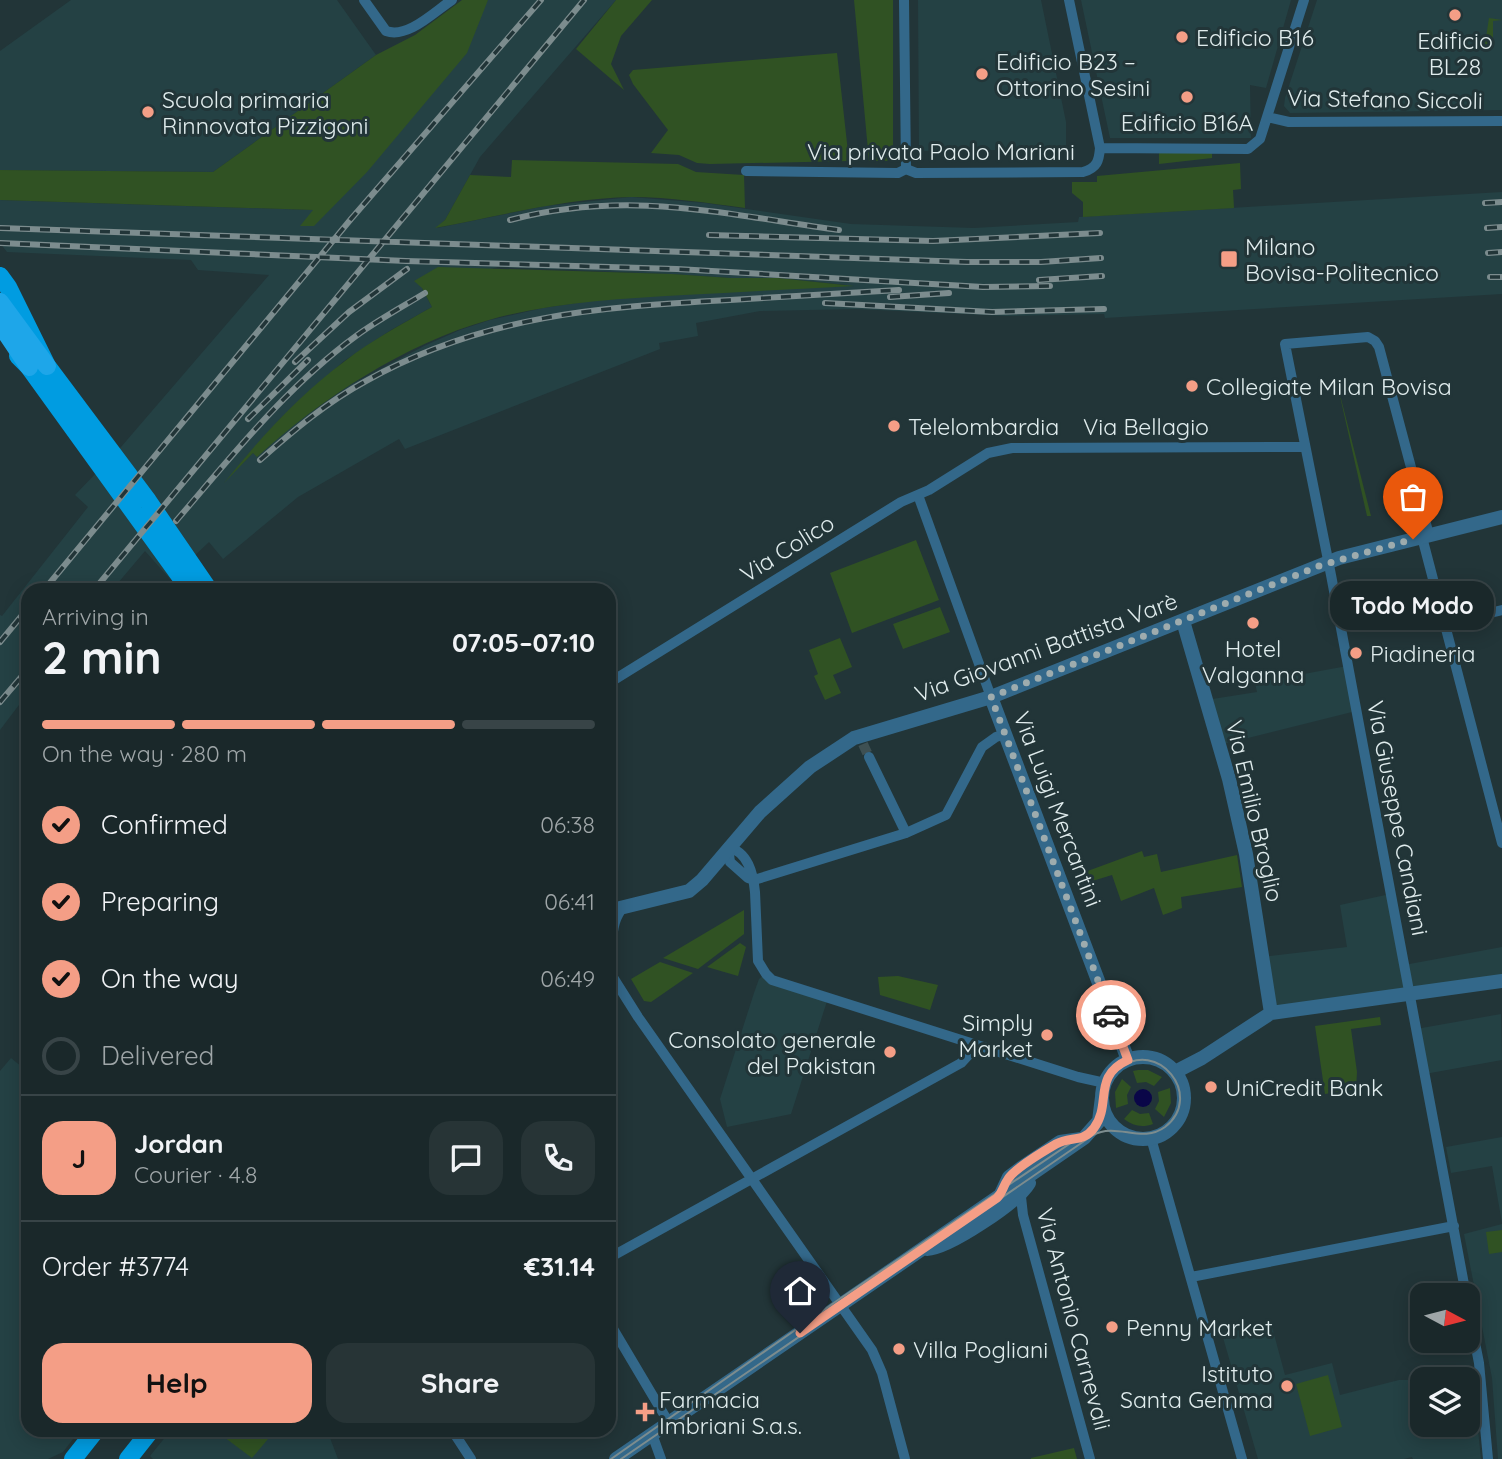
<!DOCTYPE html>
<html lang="en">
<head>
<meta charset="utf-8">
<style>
  :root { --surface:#1a282a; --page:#273436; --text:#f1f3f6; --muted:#9fa6a8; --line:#384447; --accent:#f49e86 }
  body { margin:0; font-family:Quicksand,sans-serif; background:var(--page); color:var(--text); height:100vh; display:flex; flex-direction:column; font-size:26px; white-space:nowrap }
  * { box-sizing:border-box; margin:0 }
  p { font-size:23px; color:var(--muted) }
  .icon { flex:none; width:38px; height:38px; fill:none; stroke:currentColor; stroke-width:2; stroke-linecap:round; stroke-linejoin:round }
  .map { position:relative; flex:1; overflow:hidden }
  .side { position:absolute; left:21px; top:583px; width:595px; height:854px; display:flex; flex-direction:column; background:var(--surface); border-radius:21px; box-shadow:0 4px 18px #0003,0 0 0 2px var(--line) }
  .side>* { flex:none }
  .needle { width:46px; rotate:97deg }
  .tools { position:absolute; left:1410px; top:1283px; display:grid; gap:14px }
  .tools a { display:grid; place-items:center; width:70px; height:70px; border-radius:14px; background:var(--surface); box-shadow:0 4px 18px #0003,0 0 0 2px var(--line); font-size:35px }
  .pin { position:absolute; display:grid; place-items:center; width:60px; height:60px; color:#fff; margin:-72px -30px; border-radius:50% 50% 50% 0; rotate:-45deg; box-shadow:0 0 7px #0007 }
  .pin .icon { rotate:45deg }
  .courier { position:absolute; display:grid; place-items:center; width:70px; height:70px; margin:-35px; border:5px solid #f49e86; border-radius:50%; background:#fff; color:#222; box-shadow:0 2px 9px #0007 }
  .bubble { position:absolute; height:49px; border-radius:21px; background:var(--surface); box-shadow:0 4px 18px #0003,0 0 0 2px var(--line); font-size:23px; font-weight:800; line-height:49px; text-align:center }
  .head em { font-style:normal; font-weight:800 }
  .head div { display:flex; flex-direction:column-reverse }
  .head { display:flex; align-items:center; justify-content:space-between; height:119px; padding:0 21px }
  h1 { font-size:46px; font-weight:800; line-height:52px }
  .bar { display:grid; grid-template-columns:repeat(4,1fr); gap:10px 7px; align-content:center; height:84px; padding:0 21px }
  .bar i { height:9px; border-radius:5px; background:var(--line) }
  .bar .current { background:var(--accent) }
  .bar p { grid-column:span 4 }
  .line { display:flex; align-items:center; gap:18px; padding:0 21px; border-top:2px solid var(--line) }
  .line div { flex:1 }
  .round { display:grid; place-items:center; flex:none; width:74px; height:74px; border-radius:21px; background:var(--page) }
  ol { padding:0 21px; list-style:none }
  li { display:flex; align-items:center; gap:21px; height:77px }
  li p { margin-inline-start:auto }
  li .icon { padding:7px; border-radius:50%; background:var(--accent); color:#111; stroke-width:4 }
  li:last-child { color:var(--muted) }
  li i { width:38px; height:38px; border:4px solid var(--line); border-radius:50% }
  .cta { display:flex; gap:14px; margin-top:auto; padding:14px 21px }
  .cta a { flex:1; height:80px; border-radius:21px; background:var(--accent); color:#111; font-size:28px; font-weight:800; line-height:80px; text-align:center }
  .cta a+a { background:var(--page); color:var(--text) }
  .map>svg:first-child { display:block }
  .built { fill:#244144; fill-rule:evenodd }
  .green { fill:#305223 }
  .water { fill:#0a0648 }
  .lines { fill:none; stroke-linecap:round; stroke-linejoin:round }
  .minor-tunnel { stroke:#3e5053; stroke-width:10; stroke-dasharray:10 5; stroke-linecap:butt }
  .minor { stroke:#33688a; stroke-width:10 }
  .tertiary { stroke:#33688a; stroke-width:14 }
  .primary { stroke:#009ce1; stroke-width:18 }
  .trunk { stroke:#1ea6e9; stroke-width:18 }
  .tram { stroke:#7c8c8e; stroke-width:2 }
  .rail-casing { stroke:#7c8c8e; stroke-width:6 }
  .rail { stroke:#223538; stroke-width:3.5; stroke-dasharray:10; stroke-linecap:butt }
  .done { stroke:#9eacae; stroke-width:7; stroke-dasharray:0 12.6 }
  .route { stroke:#f49e86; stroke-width:9 }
  .poi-dot { fill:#f49e86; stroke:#223538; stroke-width:2.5 }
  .labels { text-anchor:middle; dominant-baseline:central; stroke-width:6; stroke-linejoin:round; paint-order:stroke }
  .poi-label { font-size:23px; fill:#e0eced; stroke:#223538; text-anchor:start }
  .street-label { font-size:23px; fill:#e0eced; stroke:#223538 }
</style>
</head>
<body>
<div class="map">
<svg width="1502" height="1459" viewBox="0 0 1502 1459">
  <rect width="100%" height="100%" fill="#223538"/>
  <!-- built -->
  <path class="built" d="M71,0H337L376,55L213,172L0,170V51Z
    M488,0H616L480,157L445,220L437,228L545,206L631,197L705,203L851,224L974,228L1078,222L1079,217L1502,192V294L1105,318L1104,314L1006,316L856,309L760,311L696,323L698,336L659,343L660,349L405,449L399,439L298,497L223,559L209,542L170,579L145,551L112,590H28V693L0,730V615L2,616L88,507L75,495L121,447L269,275L198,270L191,260L7,252L0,243V200L314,210L301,226ZM498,267L672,274L731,278H778L847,285L603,299L543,308L490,320L460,330L424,346L350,385L291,426L257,456L253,453L231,475L281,418L344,361L391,330L432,307L422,288Z
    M918,0H1041L1066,122V149L919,151Z
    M1081,0H1291L1266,88L1250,85L1251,138H1110Z
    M1317,0H1502V110L1290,113L1284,106L1285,98Z
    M1347,666L1356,711L1220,745L1206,700L1257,692L1255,683Z
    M1390,894L1404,965L1502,947V980L1270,1008L1262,957L1347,947L1340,905Z
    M764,975L828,998L791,1114L727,1127L720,1099L754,993L759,979Z
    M1501,1014L1502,1060L1425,1074L1416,1029Z
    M11,1058L28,1072V1430H80L63,1452L48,1459H0V1071Z
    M1502,1137V1223L1492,1166L1451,1173L1446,1147Z
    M1502,1224V1459H1498L1492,1378L1464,1234Z
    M1271,1323L1285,1375L1332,1363L1340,1395L1399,1380H1408L1414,1403L1423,1401V1424H1468V1392H1474L1481,1459H1413L1412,1457L1404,1459H1258L1222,1334Z
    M171,1430H327L338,1459H153L150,1456Z"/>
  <!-- green -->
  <path class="green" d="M462,0H488L467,53L367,172L314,226H300L313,210L0,200V170L213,172L376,55L415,35Z
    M616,0H652L621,36L611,64L624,90L576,49Z
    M854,0H893V155L887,161H869Z
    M1489,18L1502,20L1493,21V45L1485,44Z
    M837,53L849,161L710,164L697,163L679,155L651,153L668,130L633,84L629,75L633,70Z
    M1159,153H1212V158L1159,164Z
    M512,160L678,164L696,172L744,175L745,208C707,203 670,197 632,197C566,198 500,216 435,228L445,220L470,175L511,177Z
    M1240,163L1241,189L1233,190L1234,208L1083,217V202L1072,193V182H1097V176Z
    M438,267L672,274L731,278H778L854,286C797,289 740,292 684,295C618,299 552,302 489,320C406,343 320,399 257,457L253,453L224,483C260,438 299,395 345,361C372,340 402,324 432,307L422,288L414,281Z
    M1337,383L1371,516H1367Z
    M916,540L939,600L852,633L830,573Z
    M940,607L950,632L903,649L893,624Z
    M840,638L852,667L833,675L841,693L825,700L814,676L818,674L809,650Z
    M1142,851L1144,857L1157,854L1161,872L1237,855L1242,887L1181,897L1182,908L1163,915L1154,888L1121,901L1112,875L1086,883L1087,888L1080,891L1074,876Z
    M744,910V934L698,969L663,958Z
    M740,943L746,947L738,976L707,967Z
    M660,962L693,973L651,1002L644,1001L631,979Z
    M898,976L938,985L930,1010L880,995L878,977Z
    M1380,1017L1381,1025L1351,1029L1357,1072L1356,1089L1325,1094L1315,1026Z
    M1138,1070H1148L1162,1077L1154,1086L1146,1082L1137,1083L1133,1071Z
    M1122,1079L1131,1087L1127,1095L1128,1104L1116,1108L1115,1092Z
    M1170,1088L1171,1103L1164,1117L1155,1109L1159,1101L1158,1092Z
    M1132,1110L1140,1114L1149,1113L1153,1124C1142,1128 1133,1126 1124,1119Z
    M1502,1230V1252L1489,1254L1486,1232Z
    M1328,1375L1342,1427L1310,1436L1296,1384Z
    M224,1430H256L268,1439L252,1458L220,1434Z
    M1074,1448L1077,1459H1031V1458Z"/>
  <!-- water -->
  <path class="water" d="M1134 1098a9 9 0 1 1 18 0a9 9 0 1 1-18 0Z"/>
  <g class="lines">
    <!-- minor-tunnel -->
    <path class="minor-tunnel" d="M863,744L869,757"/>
    <!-- minor -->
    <path class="minor" d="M364,0L386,31C408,39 435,11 452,0
      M904,0L906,169
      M1267,117L1289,122L1502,121
      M1100,148L1248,149L1260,139L1304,0
      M906,169L916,173L1083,172C1097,168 1099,161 1100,148L1069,0
      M746,171L898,173L906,169
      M918,495L991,697
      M1429,535L1379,347L1375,341L1368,337L1285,344L1331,575L1466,1295
      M1422,537L1502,843
      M1444,624L1502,610
      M609,683L901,502L929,490L988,453L1012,448L1304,447
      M869,757L906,833
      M754,880L748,878L730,862L728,847C748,852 753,873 755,892L758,961L766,974L772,980L1078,1077L1105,1083
      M754,880L906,833L946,815L982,747L996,737L1005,734
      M609,971L638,1017L872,1350L882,1373L905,1459
      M1151,1138L1242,1459
      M1024,1190L1021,1197L1023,1215L1090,1459
      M609,1258L961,1063L972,1051L975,1044
      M1191,1277L1454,1226
      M1468,1307L1479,1363L1488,1459
      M609,1322L669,1423
      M452,1430L471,1459
      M652,1434L661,1459"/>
    <!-- tertiary -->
    <path class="tertiary" d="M1183,621L1229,779L1246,854L1271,1013
      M991,697L1128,1060
      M609,960C611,942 608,924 620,908L689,891L702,880L760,812L810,767L854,738L991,697L1339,558L1502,517
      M1102 1098a41 41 0 1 1 82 0a41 41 0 1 1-82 0Z
      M1175,1072L1202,1058L1271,1013L1502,981
      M1001,1194L1009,1177L1021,1168L1060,1142L1081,1139
      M927,1249C949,1248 1018,1202 1029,1183
      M616,1459L1084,1138L1099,1121L1102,1097"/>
    <!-- primary -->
    <path class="primary" d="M0,276L8,287L47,366L148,501L209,590
      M18,356L29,367L190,590
      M73,1459L96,1430
      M128,1459L151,1430"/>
    <!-- trunk -->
    <path class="trunk" d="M0,302L47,366
      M0,324L29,367"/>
    <!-- tram -->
    <path class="tram" d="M611,1459L838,1300L1090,1130C1109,1111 1099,1085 1119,1069C1157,1037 1205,1096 1165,1127C1142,1144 1117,1122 1093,1135L621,1459"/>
    <!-- rail casing -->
    <g class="rail-casing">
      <path id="rail" d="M1485,203L1502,202
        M510,220C628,189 722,214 839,230
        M0,228L967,262H1041L1101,258
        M1487,228L1502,227
        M709,235L933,241L1100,233
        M0,243L406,261L677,269L983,287L1050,286
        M1488,253L1502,252
        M1490,277H1502
        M1039,280L1102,276
        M890,297L949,293
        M825,303L992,312L1104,309
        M295,362L349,312L407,269
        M248,419L308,360
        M260,460C294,430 327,402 366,381C484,315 599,307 730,300C787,297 843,293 899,290
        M176,521C232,456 286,387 356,336C378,320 402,307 425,293
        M44,590L351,219L541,0
        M94,590L584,0
        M0,642L28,608
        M0,702L28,669"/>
    </g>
    <!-- rail -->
    <use href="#rail" class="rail"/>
  </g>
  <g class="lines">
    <!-- done -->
    <path class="done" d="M1111,1015L991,697L1319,566L1413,539"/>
    <!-- route -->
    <path class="route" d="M800,1333L997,1198C1003,1192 1003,1186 1008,1179C1015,1168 1044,1151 1056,1144C1070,1136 1083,1143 1094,1128C1112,1104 1092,1076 1128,1060L1111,1015"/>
  </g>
  <!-- markers -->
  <g class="poi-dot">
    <circle cx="1455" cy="15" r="7"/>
    <circle cx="1182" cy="37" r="7"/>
    <circle cx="982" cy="74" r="7"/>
    <circle cx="1187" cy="97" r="7"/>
    <circle cx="148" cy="112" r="7"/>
    <rect x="1220" y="250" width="18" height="18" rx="3.5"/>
    <circle cx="1192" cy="386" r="7"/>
    <circle cx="894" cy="426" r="7"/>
    <circle cx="1253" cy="623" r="7"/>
    <circle cx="1356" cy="653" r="7"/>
    <circle cx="1047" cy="1035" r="7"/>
    <circle cx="890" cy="1052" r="7"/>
    <circle cx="1211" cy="1087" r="7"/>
    <circle cx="1112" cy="1327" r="7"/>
    <circle cx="899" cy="1349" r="7"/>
    <circle cx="1287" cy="1386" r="7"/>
    <path d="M641.5 1401.5h7v7h7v7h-7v7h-7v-7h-7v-7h7z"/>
  </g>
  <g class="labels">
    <!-- poi labels -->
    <g class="poi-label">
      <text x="1196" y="37">Edificio B16</text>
      <text x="1455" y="40" text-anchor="middle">Edificio<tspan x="1455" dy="26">BL28</tspan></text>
      <text x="996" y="61">Edificio B23 –<tspan x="996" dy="26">Ottorino Sesini</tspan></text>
      <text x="162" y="99">Scuola primaria<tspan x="162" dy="26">Rinnovata Pizzigoni</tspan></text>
      <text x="1187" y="122" text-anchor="middle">Edificio B16A</text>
      <text x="1245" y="246">Milano<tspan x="1245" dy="26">Bovisa-Politecnico</tspan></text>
      <text x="1206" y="386">Collegiate Milan Bovisa</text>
      <text x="908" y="426">Telelombardia</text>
      <text x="1253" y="648" text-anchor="middle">Hotel<tspan x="1253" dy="26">Valganna</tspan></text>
      <text x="1370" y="653">Piadineria</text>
      <text x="1033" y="1022" text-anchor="end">Simply<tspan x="1033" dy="26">Market</tspan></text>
      <text x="876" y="1039" text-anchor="end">Consolato generale<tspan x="876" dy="26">del Pakistan</tspan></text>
      <text x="1225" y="1087">UniCredit Bank</text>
      <text x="1126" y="1327">Penny Market</text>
      <text x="913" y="1349">Villa Pogliani</text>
      <text x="1273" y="1373" text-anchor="end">Istituto<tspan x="1273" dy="26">Santa Gemma</tspan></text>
      <text x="659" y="1399">Farmacia<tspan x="659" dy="26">Imbriani S.a.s.</tspan></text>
    </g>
    <!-- street labels -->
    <g class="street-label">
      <text transform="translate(1385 99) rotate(1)">Via Stefano Siccoli</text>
      <text x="941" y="151">Via privata Paolo Mariani</text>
      <text x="1146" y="426">Via Bellagio</text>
      <text transform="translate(787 548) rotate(-32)">Via Colico</text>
      <text transform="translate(1046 647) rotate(-20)">Via Giovanni Battista Varè</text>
      <text transform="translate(1058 809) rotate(69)">Via Luigi Mercantini</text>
      <text transform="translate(1255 811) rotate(77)">Via Emilio Broglio</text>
      <text transform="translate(1398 818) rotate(79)">Via Giuseppe Candiani</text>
      <text transform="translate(1074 1319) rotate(75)">Via Antonio Carnevali</text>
    </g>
  </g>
</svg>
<div class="tools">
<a><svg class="needle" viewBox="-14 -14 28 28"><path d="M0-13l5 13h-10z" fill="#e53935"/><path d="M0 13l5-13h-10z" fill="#9fa6a8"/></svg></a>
<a><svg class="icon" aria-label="layers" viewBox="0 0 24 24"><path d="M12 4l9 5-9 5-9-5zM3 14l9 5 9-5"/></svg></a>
</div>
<div class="pin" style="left:1413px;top:539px;background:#ea580c"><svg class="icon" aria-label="bag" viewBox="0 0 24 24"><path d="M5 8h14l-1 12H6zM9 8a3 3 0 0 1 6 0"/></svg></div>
<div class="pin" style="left:800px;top:1333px;background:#1f2937"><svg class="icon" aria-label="home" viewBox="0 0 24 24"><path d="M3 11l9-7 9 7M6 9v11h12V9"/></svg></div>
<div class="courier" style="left:1111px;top:1015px"><svg class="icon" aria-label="car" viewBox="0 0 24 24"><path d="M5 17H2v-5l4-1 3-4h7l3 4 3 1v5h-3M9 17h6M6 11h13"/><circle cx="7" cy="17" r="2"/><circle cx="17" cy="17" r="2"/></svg></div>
<div class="bubble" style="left:1330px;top:581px;width:164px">Todo Modo</div>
<section class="side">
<div class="head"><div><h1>2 min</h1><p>Arriving in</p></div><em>07:05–07:10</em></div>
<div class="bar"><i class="current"></i><i class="current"></i><i class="current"></i><i></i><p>On the way · 280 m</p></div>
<ol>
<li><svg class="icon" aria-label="check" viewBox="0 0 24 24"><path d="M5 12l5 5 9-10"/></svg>Confirmed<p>06:38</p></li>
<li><svg class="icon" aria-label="check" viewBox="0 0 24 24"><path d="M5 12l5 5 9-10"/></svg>Preparing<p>06:41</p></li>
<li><svg class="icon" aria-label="check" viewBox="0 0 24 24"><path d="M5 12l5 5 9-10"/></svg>On the way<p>06:49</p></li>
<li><i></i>Delivered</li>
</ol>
<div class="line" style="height:126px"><b class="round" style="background:var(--accent);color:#111">J</b><div><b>Jordan</b><p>Courier · 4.8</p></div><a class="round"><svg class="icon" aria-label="chat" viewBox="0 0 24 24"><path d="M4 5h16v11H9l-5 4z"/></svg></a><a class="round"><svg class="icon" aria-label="phone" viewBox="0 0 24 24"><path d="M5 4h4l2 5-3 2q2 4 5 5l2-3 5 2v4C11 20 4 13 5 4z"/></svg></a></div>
<div class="line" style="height:91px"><div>Order #3774</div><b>€31.14</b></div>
<div class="cta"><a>Help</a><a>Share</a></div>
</section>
</div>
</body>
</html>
